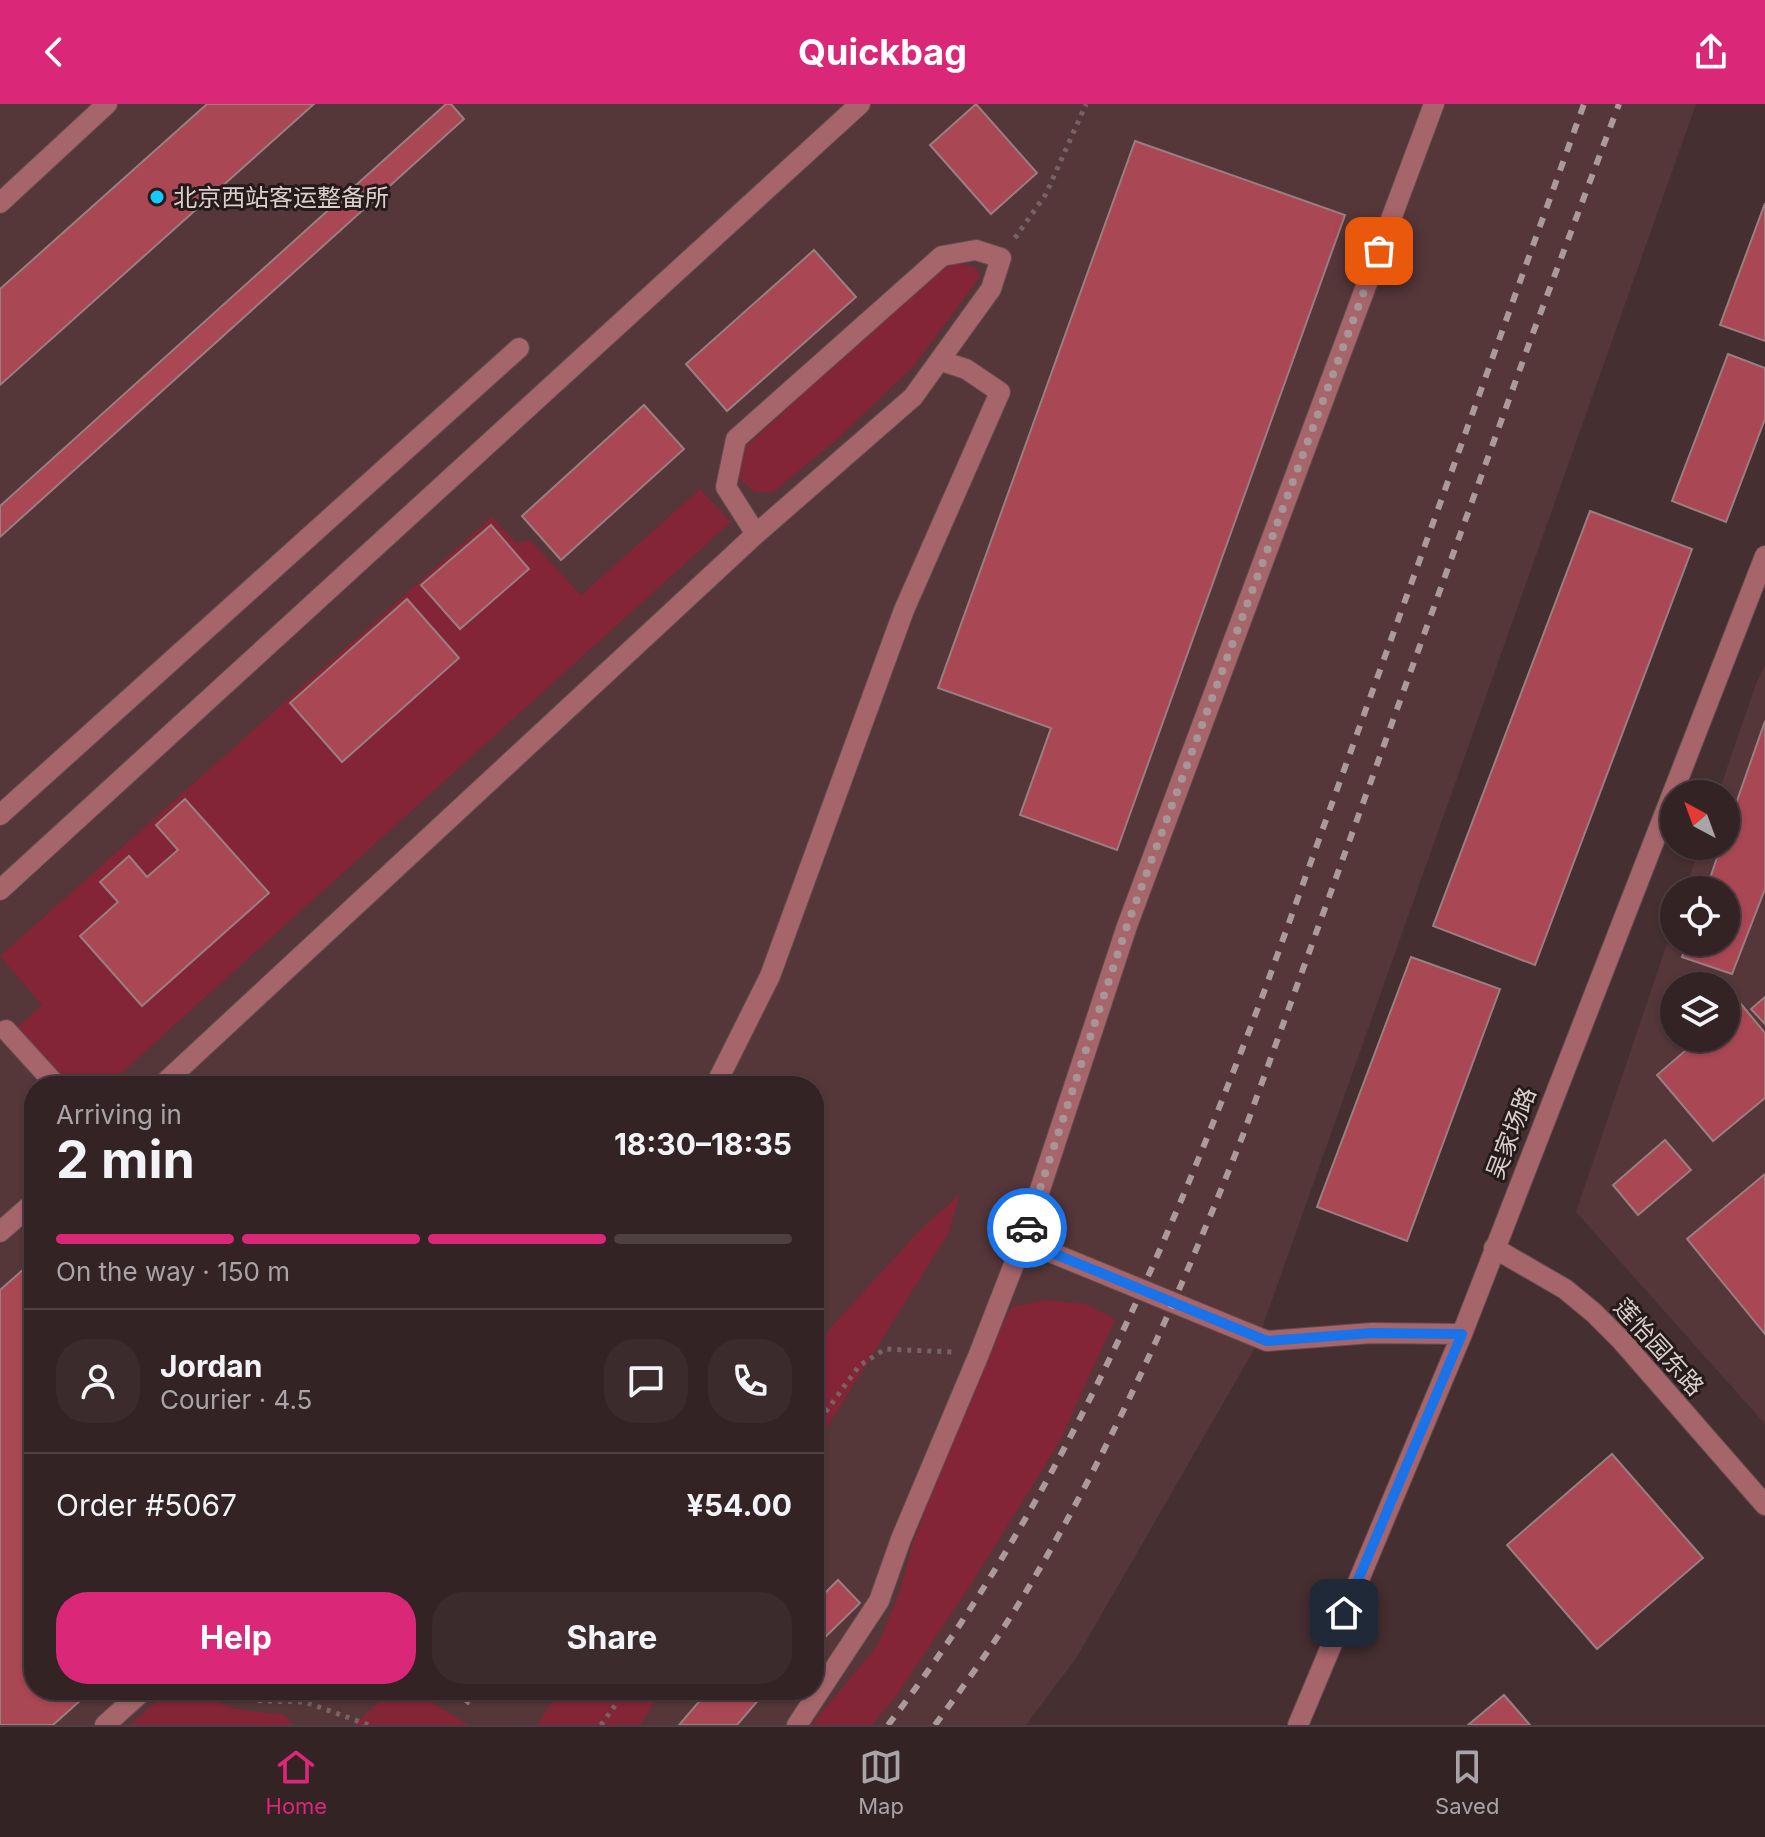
<!DOCTYPE html>
<html lang="en">
<head>
<meta charset="utf-8">
<style>
  :root { --surface:#342325; --page:#3c2b2d; --text:#f1f3f6; --muted:#a9a4a7; --line:#4e4042; --accent:#db2777 }
  body { margin:0; font-family:Inter,"Noto Sans SC",sans-serif; background:var(--page); color:var(--text); height:100vh; display:flex; flex-direction:column; font-size:30px; white-space:nowrap }
  * { box-sizing:border-box; margin:0 }
  p { font-size:26px; color:var(--muted) }
  .icon { flex:none; width:44px; height:44px; fill:none; stroke:currentColor; stroke-width:2; stroke-linecap:round; stroke-linejoin:round }
  .map { position:relative; flex:1; overflow:hidden }
  .side { position:absolute; left:24px; top:972px; width:800px; height:624px; display:flex; flex-direction:column; background:var(--surface); border-radius:32px; box-shadow:0 2px 6px #0004,0 0 0 2px var(--line) }
  .side>* { flex:none }
  .needle { width:52px; rotate:319deg }
  .fabs { position:absolute; left:1660px; top:676px; display:grid; gap:16px }
  .fabs a { display:grid; place-items:center; width:80px; height:80px; border-radius:50%; background:var(--surface); box-shadow:0 2px 6px #0004,0 0 0 2px var(--line); font-size:40px }
  .pin { position:absolute; display:grid; place-items:center; width:68px; height:68px; color:#fff; margin:-34px; border-radius:16px; box-shadow:0 4px 12px #0006 }
  .courier { position:absolute; display:grid; place-items:center; width:80px; height:80px; margin:-40px; border:6px solid #1a73e8; border-radius:50%; background:#fff; color:#222; box-shadow:0 2px 10px #0007 }
  .summary em { font-style:normal; font-weight:700 }
  .summary div { display:flex; flex-direction:column-reverse }
  .summary { display:flex; align-items:center; justify-content:space-between; height:136px; padding:0 32px }
  h1 { font-size:52px; font-weight:700; line-height:60px }
  .bar { display:grid; grid-template-columns:repeat(4,1fr); gap:12px 8px; align-content:center; height:96px; padding:0 32px }
  .bar i { height:10px; border-radius:6px; background:var(--line) }
  .bar .active { background:var(--accent) }
  .bar p { grid-column:span 4 }
  .line { display:flex; align-items:center; gap:20px; padding:0 32px; border-top:2px solid var(--line) }
  .line div { flex:1 }
  .round { display:grid; place-items:center; flex:none; width:84px; height:84px; border-radius:32px; background:var(--page) }
  .action { display:flex; gap:16px; margin-top:auto; padding:16px 32px }
  .action a { flex:1; height:92px; border-radius:32px; background:var(--accent); color:#fff; font-size:32px; font-weight:700; line-height:92px; text-align:center }
  .action a+a { background:var(--page); color:var(--text) }
  header { display:flex; justify-content:space-between; align-items:center; height:104px; padding:0 32px; background:var(--accent); color:#fff; font-size:36px; font-weight:700 }
  .tabs { display:flex; justify-content:space-around; align-items:center; height:112px; border-top:2px solid var(--line); background:var(--surface); font-size:22px; color:var(--muted) }
  .tabs a { display:grid; justify-items:center; gap:4px }
  .tabs .active { color:var(--accent) }
  .map>svg:first-child { display:block }
  .built { fill:#553639; fill-rule:evenodd }
  .green { fill:#832536 }
  .building { fill:#a94754; stroke:#9a7e80; stroke-width:2 }
  .lines { fill:none; stroke-linecap:round; stroke-linejoin:round }
  .minor-casing { stroke:#614c4d; stroke-width:22 }
  .path { stroke:#776364; stroke-width:5; stroke-dasharray:4 6; stroke-linecap:butt }
  .minor { stroke:#a6656b; stroke-width:20 }
  .rail { stroke:#ac9a9b; stroke-width:6; stroke-dasharray:10 10; stroke-linecap:butt }
  .done { stroke:#a89697; stroke-width:8; stroke-dasharray:0 14.4 }
  .route { stroke:#1a73e8; stroke-width:10 }
  .poi-dot { fill:#17cafb; stroke:#251b1b; stroke-width:3 }
  .labels { text-anchor:middle; dominant-baseline:central; stroke-width:6; stroke-linejoin:round; paint-order:stroke }
  .poi-label { font-size:24px; fill:#ddcece; stroke:#251b1b; text-anchor:start }
  .street-label { font-size:24px; fill:#ddcece; stroke:#251b1b }
</style>
</head>
<body>
<header><svg class="icon" aria-label="back" viewBox="0 0 24 24"><path d="M15 5l-7 7 7 7"/></svg>Quickbag<svg class="icon" aria-label="share" viewBox="0 0 24 24"><path d="M12 15V3M7 8l5-5 5 5M5 13v7h14v-7"/></svg></header>
<div class="map">
<svg width="1765" height="1621" viewBox="0 0 1765 1621">
  <rect width="100%" height="100%" fill="#462f31"/>
  <!-- built -->
  <path class="built" d="M0,0H1696L1255,1244L1077,1553L1026,1621H0ZM34,982H814V1586H34Z
    M1765,561V1320L1576,1108L1674,819V838H1726V786H1685L1700,742H1726V690H1718L1756,580ZM1674,882H1726V934H1674Z"/>
  <!-- green -->
  <path class="green" d="M957,158L976,164L980,173L912,264L834,338L773,388H755L738,373L742,346L936,167Z
    M700,385L731,418L107,982H71L17,923L42,901L0,852L492,413L516,439L530,436L581,491Z
    M960,1090L949,1128L814,1344V1242L920,1126Z
    M1046,1196L1085,1200L1115,1215L1059,1339L971,1480L896,1592L872,1621H811L877,1542L900,1487L912,1441L980,1264L1012,1203Z
    M169,1586H201C220,1607 256,1608 283,1610L293,1621H130Z
    M391,1586H411L469,1621H354Z
    M560,1586H662L640,1621H537Z"/>
  <!-- building -->
  <path class="building" d="M207,0H314L0,281V185Z
    M446,0H451L464,15L0,433V402Z
    M976,0L1037,69L991,110L930,41Z
    M1135,37L1345,111L1117,746L1020,711L1051,624L938,584Z
    M1765,99V237L1720,221Z
    M814,146L856,193L727,307L686,260Z
    M1728,250L1765,264V315L1726,418L1672,397Z
    M644,301L684,345L561,456L522,412Z
    M1590,407L1692,445L1535,861L1433,822Z
    M491,421L529,465L460,525L421,481Z
    M407,495L459,554L342,658L290,599Z
    M1765,617V785L1732,870L1682,853L1687,838H1726V786H1706L1721,742H1726V728Z
    M185,695L269,789L142,902L80,832L118,798L100,778L129,752L147,773L178,746L156,721Z
    M1411,853L1500,885L1407,1137L1317,1103Z
    M1765,893V920L1751,905Z
    M1741,900L1765,929V994L1713,1037L1657,971L1700,934H1726V912Z
    M1665,1036L1691,1066L1638,1111L1613,1081Z
    M1765,1070V1230L1687,1135Z
    M34,1156V1586H92L53,1621H0V1186Z
    M1612,1350L1703,1454L1597,1545L1507,1441Z
    M838,1476L860,1499L814,1544V1500Z
    M451,1586H477L468,1600Z
    M709,1586H767L737,1621H679Z
    M1504,1591L1530,1621H1468Z"/>
  <g class="lines">
    <!-- minor casing -->
    <g class="minor-casing">
      <path id="minor" d="M0,99L107,0
        M0,711L519,244
        M0,786L860,0
        M6,926L57,982
        M161,982L756,430L913,293L991,185L1001,154L976,146L942,152L736,335L726,383L756,430
        M715,982L770,872L904,506L1000,288L966,265L941,257
        M0,1128L34,1098
        M1023,1137L1267,1237L1372,1229L1462,1230
        M1494,1144L1565,1185L1594,1209L1621,1236L1765,1401
        M105,1621L144,1586
        M797,1621L879,1497L901,1435L979,1250L1023,1137L1127,822L1434,0
        M1298,1621L1462,1230L1765,452"/>
    </g>
    <!-- path -->
    <path class="path" d="M1015,134L1046,90L1086,0
      M814,1324L859,1262L885,1245L952,1248
      M230,1586L260,1597L305,1598L369,1621
      M601,1621L626,1586"/>
    <!-- minor -->
    <use href="#minor" class="minor"/>
    <!-- rail -->
    <path class="rail" d="M888,1621C1057,1402 1167,1144 1264,888L1584,0
      M935,1621C965,1580 995,1539 1021,1496C1110,1349 1180,1190 1243,1031L1533,229L1619,0"/>
  </g>
  <g class="lines">
    <!-- done -->
    <path class="done" d="M1027,1124L1127,822L1379,147"/>
    <!-- route -->
    <path class="route" d="M1027,1124L1023,1137L1267,1237L1372,1229L1462,1230L1344,1509"/>
  </g>
  <!-- markers -->
  <circle class="poi-dot" cx="157" cy="93" r="8"/>
  <g class="labels">
    <!-- poi labels -->
    <g class="poi-label">
      <text x="173" y="93">北京西站客运整备所</text>
    </g>
    <!-- street labels -->
    <g class="street-label">
      <text transform="translate(1511 1029) rotate(-69)">吴家场路</text>
      <text transform="translate(1659 1243) rotate(48)">莲怡园东路</text>
    </g>
  </g>
</svg>
<div class="fabs">
<a><svg class="needle" viewBox="-14 -14 28 28"><path d="M0-13l5 13h-10z" fill="#e53935"/><path d="M0 13l5-13h-10z" fill="#a9a4a7"/></svg></a>
<a><svg class="icon" aria-label="locate" viewBox="0 0 24 24"><circle cx="12" cy="12" r="6"/><path d="M12 2v4M12 18v4M2 12h4M18 12h4"/></svg></a>
<a><svg class="icon" aria-label="layers" viewBox="0 0 24 24"><path d="M12 4l9 5-9 5-9-5zM3 14l9 5 9-5"/></svg></a>
</div>
<div class="pin" style="left:1379px;top:147px;background:#ea580c"><svg class="icon" aria-label="bag" viewBox="0 0 24 24"><path d="M5 8h14l-1 12H6zM9 8a3 3 0 0 1 6 0"/></svg></div>
<div class="pin" style="left:1344px;top:1509px;background:#1f2937"><svg class="icon" aria-label="home" viewBox="0 0 24 24"><path d="M3 11l9-7 9 7M6 9v11h12V9"/></svg></div>
<div class="courier" style="left:1027px;top:1124px"><svg class="icon" aria-label="car" viewBox="0 0 24 24"><path d="M5 17H2v-5l4-1 3-4h7l3 4 3 1v5h-3M9 17h6M6 11h13"/><circle cx="7" cy="17" r="2"/><circle cx="17" cy="17" r="2"/></svg></div>
<section class="side">
<div class="summary"><div><h1>2 min</h1><p>Arriving in</p></div><em>18:30–18:35</em></div>
<div class="bar"><i class="active"></i><i class="active"></i><i class="active"></i><i></i><p>On the way · 150 m</p></div>
<div class="line" style="height:144px"><a class="round"><svg class="icon" aria-label="person" viewBox="0 0 24 24"><circle cx="12" cy="8" r="4"/><path d="M4 21q1-7 8-7t8 7"/></svg></a><div><b>Jordan</b><p>Courier · 4.5</p></div><a class="round"><svg class="icon" aria-label="chat" viewBox="0 0 24 24"><path d="M4 5h16v11H9l-5 4z"/></svg></a><a class="round"><svg class="icon" aria-label="phone" viewBox="0 0 24 24"><path d="M5 4h4l2 5-3 2q2 4 5 5l2-3 5 2v4C11 20 4 13 5 4z"/></svg></a></div>
<div class="line" style="height:104px"><div>Order #5067</div><b>¥54.00</b></div>
<div class="action"><a>Help</a><a>Share</a></div>
</section>
</div>
<nav class="tabs">
<a class="active"><svg class="icon" aria-label="home" viewBox="0 0 24 24"><path d="M3 11l9-7 9 7M6 9v11h12V9"/></svg>Home</a>
<a><svg class="icon" aria-label="map" viewBox="0 0 24 24"><path d="M3 6l6-2 6 2 6-2v14l-6 2-6-2-6 2zM9 4v14M15 6v14"/></svg>Map</a>
<a><svg class="icon" aria-label="saved" viewBox="0 0 24 24"><path d="M7 4h10v16l-5-4-5 4z"/></svg>Saved</a>
</nav>
</body>
</html>
